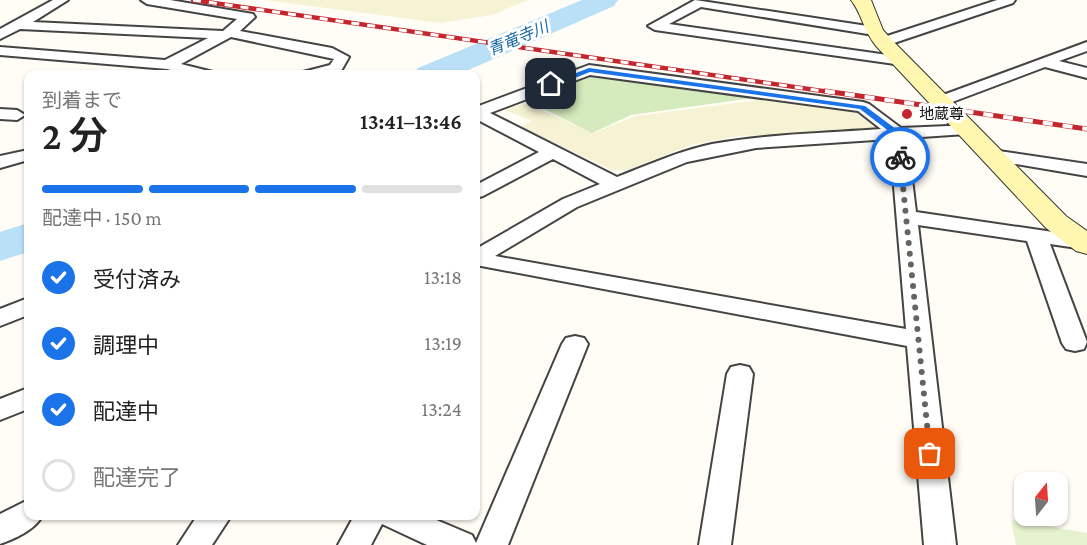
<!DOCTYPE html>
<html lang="ja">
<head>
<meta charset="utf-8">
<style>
  :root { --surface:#fff; --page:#f6f6f6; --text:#222; --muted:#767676; --line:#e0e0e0; --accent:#1a73e8 }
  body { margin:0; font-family:"Crimson Pro","Noto Sans JP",serif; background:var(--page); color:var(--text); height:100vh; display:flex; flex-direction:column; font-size:22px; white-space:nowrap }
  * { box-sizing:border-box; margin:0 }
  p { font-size:20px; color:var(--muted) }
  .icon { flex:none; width:33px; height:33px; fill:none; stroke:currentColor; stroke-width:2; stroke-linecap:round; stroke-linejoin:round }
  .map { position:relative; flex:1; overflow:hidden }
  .drawer { position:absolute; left:24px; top:70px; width:456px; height:450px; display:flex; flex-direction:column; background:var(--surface); border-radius:12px; box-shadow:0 2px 4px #0004 }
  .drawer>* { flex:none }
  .needle { width:39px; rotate:17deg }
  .tools { position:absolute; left:1014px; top:472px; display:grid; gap:12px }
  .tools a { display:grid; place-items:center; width:54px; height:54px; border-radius:12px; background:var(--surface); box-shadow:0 2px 4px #0004; font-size:30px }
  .pin { position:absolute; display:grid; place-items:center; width:51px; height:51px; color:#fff; margin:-26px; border-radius:12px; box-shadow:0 3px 9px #0006 }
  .courier { position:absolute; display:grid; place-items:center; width:60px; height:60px; margin:-30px; border:4px solid #1a73e8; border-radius:50%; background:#fff; color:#222; box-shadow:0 2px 8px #0007 }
  .overview em { font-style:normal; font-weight:600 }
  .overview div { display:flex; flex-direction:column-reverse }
  .overview { display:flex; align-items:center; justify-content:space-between; height:102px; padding:0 18px }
  h1 { font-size:39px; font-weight:600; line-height:45px }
  .bar { display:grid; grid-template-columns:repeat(4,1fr); gap:9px 6px; align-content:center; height:72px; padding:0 18px }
  .bar i { height:8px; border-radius:4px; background:var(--line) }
  .bar .on { background:var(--accent) }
  .bar p { grid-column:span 4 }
  ol { padding:0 18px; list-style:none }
  li { display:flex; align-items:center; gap:18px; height:66px }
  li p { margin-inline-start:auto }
  li .icon { padding:6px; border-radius:50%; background:var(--accent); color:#fff; stroke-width:4 }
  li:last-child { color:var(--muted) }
  li i { width:33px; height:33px; border:3px solid var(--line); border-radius:50% }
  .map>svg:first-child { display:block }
  .farmland { fill:#f6f3d4 }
  .green { fill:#d5ebbd }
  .pitch { fill:#e6f2cf }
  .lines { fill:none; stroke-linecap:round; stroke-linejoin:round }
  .river { fill:#b9e0f7; fill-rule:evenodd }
  .street-casing { stroke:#444; stroke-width:4 }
  .secondary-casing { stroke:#333; stroke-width:2 }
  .street { fill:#fff; fill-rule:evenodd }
  .secondary { fill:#fff6b0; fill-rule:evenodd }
  .rail-far1-casing { stroke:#c4262e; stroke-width:4.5 }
  .rail-casing { stroke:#c4262e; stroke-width:5 }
  .rail-far1 { stroke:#fff; stroke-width:3; stroke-dasharray:8; stroke-linecap:butt }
  .rail { stroke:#fff; stroke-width:4; stroke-dasharray:10; stroke-linecap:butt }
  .route { fill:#1a73e8 }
  .done { stroke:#646461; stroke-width:6; stroke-dasharray:0 10.8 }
  .poi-dot { fill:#c4262e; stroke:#fff; stroke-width:2 }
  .labels { text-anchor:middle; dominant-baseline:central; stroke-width:6; stroke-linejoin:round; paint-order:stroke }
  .far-poi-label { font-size:15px; fill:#111; stroke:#fff; text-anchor:start }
  .far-water-label { font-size:16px; font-style:italic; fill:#1768a6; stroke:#fff }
</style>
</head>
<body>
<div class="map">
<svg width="1087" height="545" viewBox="0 0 1087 545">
  <rect width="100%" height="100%" fill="#fffdf5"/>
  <!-- farmland -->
  <path class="farmland" d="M265,0H528L492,15L440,23Z
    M765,99L854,111L881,130L739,136L691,145L625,171L612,170L521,127L532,121L505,110L525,103L593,133L636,116Z"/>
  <!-- green -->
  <path class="green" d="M592,73L760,97L631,115L592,133L528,101Z"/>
  <!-- pitch -->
  <path class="pitch" d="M1011,520L1087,533V545H1016Z"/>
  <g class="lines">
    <!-- river -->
    <path class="river" d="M582,0H618L614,6L457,75H414L418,68Z
      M28,223V252L0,261V232Z"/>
    <!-- street casing -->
    <g class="street-casing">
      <path id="street" d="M53,0H68L33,22L223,31L237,19L147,4L141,0H170L253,14L255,17L240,31L332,48L349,57L341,71L326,75H300L303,72L330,65L334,59L231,37L181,64L213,72L216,75H189L167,69L0,55V47L165,60L208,38L20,29L0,39V29Z
        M695,0L874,27L881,31L874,35L701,7L669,24L902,57L909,61L902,65L655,30L648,26Z
        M997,0H1015L1013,3L888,45L883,46L876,42L878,39Z
        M1087,42V51L1059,61L1087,68V78L1045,67L947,104L941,106L933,101L935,98Z
        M589,65L863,102L869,104L901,128L972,125L975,129L972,133L966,134L907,138L916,212L1087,237V249H1084L1050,244L1087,342L1084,349L1075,351L1066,349L1062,343L1027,241L918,225L956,545H924L907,346L476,265V249L563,199L600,184L553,159L483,196L476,198V185L539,152L476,119V107ZM590,75L858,111L881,129C825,133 768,134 712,144C679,151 648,165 617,177L490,113ZM890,139L906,329L495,256L577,207L687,162L756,148Z
        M0,109L17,110L25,115L17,120L0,119Z
        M28,150V160L0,168V156Z
        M992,150L1087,164V176L986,159L983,155L986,151Z
        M28,298V315L0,326V309Z
        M575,336L584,338L588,344L508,545H427L382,524L371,545H338L354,516H427L472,535L476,543L562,344L566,338Z
        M740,365L749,367L753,374L731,545H699L727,374L731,367Z
        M28,388V409L0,420V399Z
        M28,500V516H42C35,530 14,539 0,544V514Z
        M197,516H231L212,545H178Z"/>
    </g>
    <!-- secondary casing -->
    <g class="secondary-casing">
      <path id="secondary" d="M851,0H871L883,30L890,38L1066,216L1087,231V254L1076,251L1046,228L876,46C863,30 862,14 851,0Z"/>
    </g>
    <!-- street -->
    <use href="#street" class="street"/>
    <!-- secondary -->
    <use href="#secondary" class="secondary"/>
    <!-- rail-far1 casing -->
    <g class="rail-far1-casing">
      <path id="rail-far1" d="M193,0L836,93"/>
    </g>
    <!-- rail casing -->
    <g class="rail-casing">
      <path id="rail" d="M825,91L1087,129"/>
    </g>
    <!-- rail-far1 -->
    <use href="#rail-far1" class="rail-far1"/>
    <!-- rail -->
    <use href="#rail" class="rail"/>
  </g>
  <!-- route -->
  <path class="route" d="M589,68L865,106L900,132L904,157L900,159L896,157L894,135L860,109L590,72L554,86L548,84Z"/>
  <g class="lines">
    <!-- done -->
    <path class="done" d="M900,157L930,454"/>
  </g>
  <!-- markers -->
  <circle class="poi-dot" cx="907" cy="114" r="6"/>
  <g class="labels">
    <!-- far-poi labels -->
    <g class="far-poi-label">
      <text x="919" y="114">地蔵尊</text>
    </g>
    <!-- far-water labels -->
    <g class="far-water-label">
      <text transform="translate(518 38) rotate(-23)">青竜寺川</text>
    </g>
  </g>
</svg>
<div class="tools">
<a><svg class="needle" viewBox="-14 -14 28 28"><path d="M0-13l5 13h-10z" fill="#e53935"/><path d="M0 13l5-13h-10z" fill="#767676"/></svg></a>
</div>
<div class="pin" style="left:930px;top:454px;background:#ea580c"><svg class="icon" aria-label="bag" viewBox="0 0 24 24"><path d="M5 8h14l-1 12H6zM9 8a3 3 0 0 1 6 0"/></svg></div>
<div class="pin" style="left:551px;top:84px;background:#1f2937"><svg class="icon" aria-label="home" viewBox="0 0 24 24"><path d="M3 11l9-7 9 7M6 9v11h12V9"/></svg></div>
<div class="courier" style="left:900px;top:157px"><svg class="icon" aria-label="bike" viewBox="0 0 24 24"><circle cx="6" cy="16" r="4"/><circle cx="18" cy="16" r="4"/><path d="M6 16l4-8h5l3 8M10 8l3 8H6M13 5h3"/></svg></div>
<section class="drawer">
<div class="overview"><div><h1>2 分</h1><p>到着まで</p></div><em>13:41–13:46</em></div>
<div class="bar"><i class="on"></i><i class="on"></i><i class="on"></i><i></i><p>配達中 · 150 m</p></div>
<ol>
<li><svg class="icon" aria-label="check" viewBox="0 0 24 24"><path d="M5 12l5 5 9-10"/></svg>受付済み<p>13:18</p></li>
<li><svg class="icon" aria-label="check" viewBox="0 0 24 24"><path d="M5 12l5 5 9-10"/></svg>調理中<p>13:19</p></li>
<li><svg class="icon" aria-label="check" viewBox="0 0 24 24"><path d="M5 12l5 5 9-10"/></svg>配達中<p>13:24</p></li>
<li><i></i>配達完了</li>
</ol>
</section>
</div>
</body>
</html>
